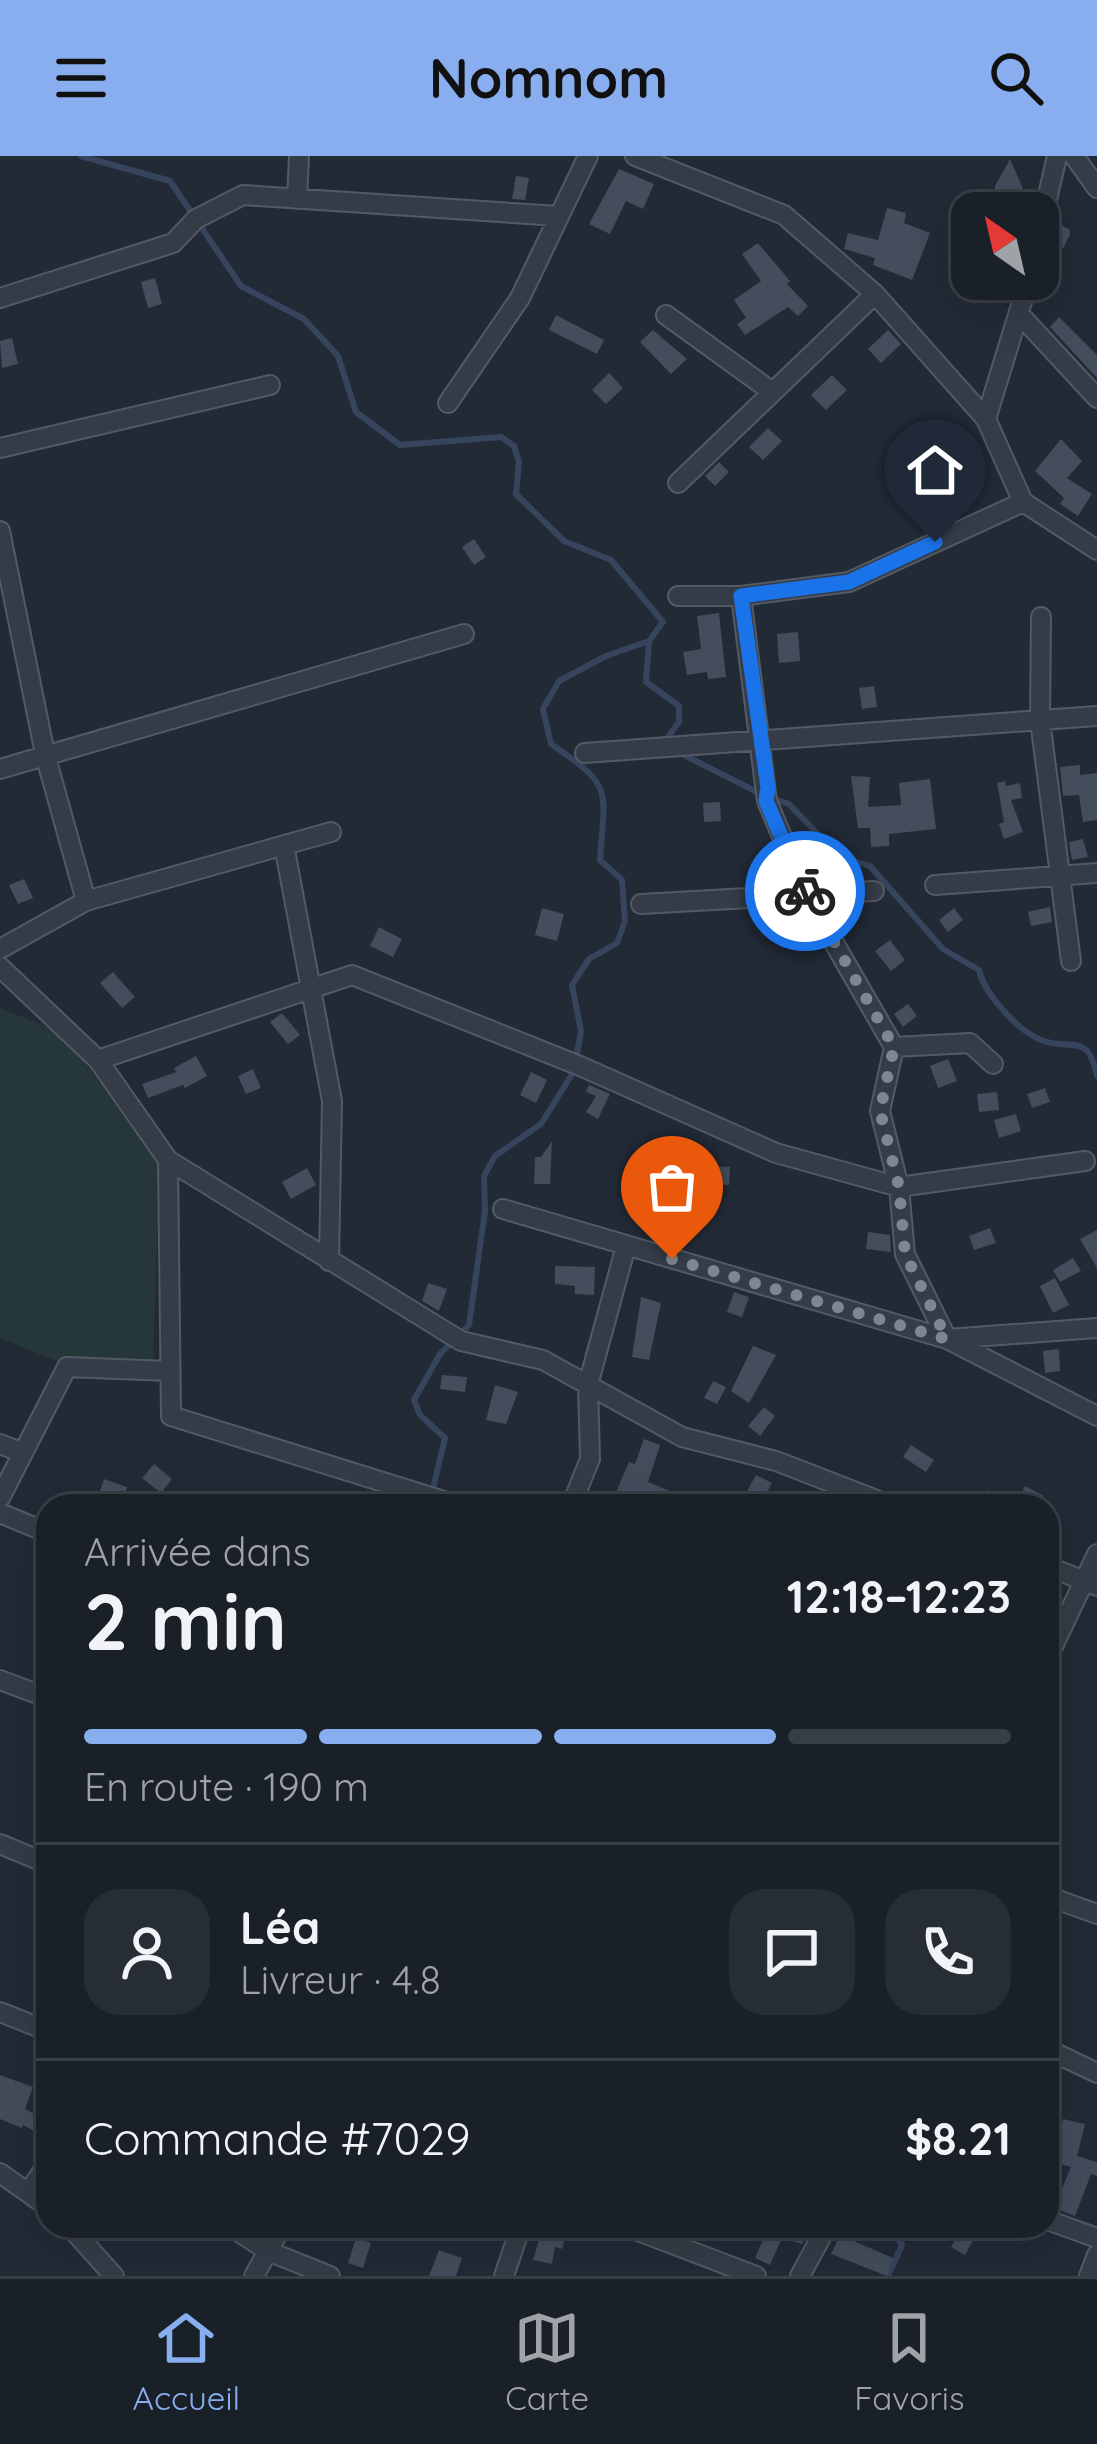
<!DOCTYPE html>
<html lang="fr">
<head>
<meta charset="utf-8">
<style>
  :root { --surface:#1a2028; --page:#272d34; --text:#f1f3f6; --muted:#9fa3a8; --line:#383e45; --accent:#88aef0 }
  body { margin:0; font-family:Quicksand,sans-serif; background:var(--page); color:var(--text); height:100vh; display:flex; flex-direction:column; font-size:45px; white-space:nowrap }
  * { box-sizing:border-box; margin:0 }
  p { font-size:39px; color:var(--muted) }
  .icon { flex:none; width:66px; height:66px; fill:none; stroke:currentColor; stroke-width:2; stroke-linecap:round; stroke-linejoin:round }
  .map { position:relative; flex:1; overflow:hidden }
  .panel { position:absolute; left:36px; top:1338px; width:1023px; height:744px; display:flex; flex-direction:column; background:var(--surface); border-radius:36px; box-shadow:0 12px 48px #0002,0 0 0 3px var(--line) }
  .panel>* { flex:none }
  .needle { width:78px; rotate:326deg }
  .tools { position:absolute; left:951px; top:36px; display:grid; gap:24px }
  .tools a { display:grid; place-items:center; width:108px; height:108px; border-radius:24px; background:var(--surface); box-shadow:0 12px 48px #0002,0 0 0 3px var(--line); font-size:60px }
  .pin { position:absolute; display:grid; place-items:center; width:102px; height:102px; color:#fff; margin:-123px -51px; border-radius:50% 50% 50% 0; rotate:-45deg; box-shadow:0 0 12px #0007 }
  .pin .icon { rotate:45deg }
  .courier { position:absolute; display:grid; place-items:center; width:120px; height:120px; margin:-60px; border:9px solid #1a73e8; border-radius:50%; background:#fff; color:#222; box-shadow:0 3px 15px #0007 }
  .headline em { font-style:normal; font-weight:700 }
  .headline div { display:flex; flex-direction:column-reverse }
  .headline { display:flex; align-items:center; justify-content:space-between; height:204px; padding:0 48px }
  h1 { font-size:78px; font-weight:700; line-height:90px }
  .bar { display:grid; grid-template-columns:repeat(4,1fr); gap:18px 12px; align-content:center; height:144px; padding:0 48px }
  .bar i { height:15px; border-radius:9px; background:var(--line) }
  .bar .current { background:var(--accent) }
  .bar p { grid-column:span 4 }
  .line { display:flex; align-items:center; gap:30px; padding:0 48px; border-top:3px solid var(--line) }
  .line div { flex:1 }
  .round { display:grid; place-items:center; flex:none; width:126px; height:126px; border-radius:36px; background:var(--page) }
  header { display:flex; justify-content:space-between; align-items:center; height:156px; padding:0 48px; background:var(--accent); color:#111; font-size:54px; font-weight:700 }
  .dock { display:flex; justify-content:space-around; align-items:center; height:168px; border-top:3px solid var(--line); background:var(--surface); font-size:33px; color:var(--muted) }
  .dock a { display:grid; justify-items:center; gap:6px }
  .dock .current { color:var(--accent) }
  .map>svg:first-child { display:block }
  .green { fill:#253738 }
  .lines { fill:none; stroke-linecap:round; stroke-linejoin:round }
  .stream { stroke:#36455d; stroke-width:6 }
  .building { fill:#434d5b }
  .minor-casing { stroke:#525a65; stroke-width:22 }
  .minor { stroke:#353c47; stroke-width:18 }
  .done { stroke:#7e8692; stroke-width:12; stroke-dasharray:0 21.6 }
  .route { stroke:#1a73e8; stroke-width:15 }
</style>
</head>
<body>
<header><svg class="icon" aria-label="menu" viewBox="0 0 24 24"><path d="M4 6h16M4 12h16M4 18h16"/></svg>Nomnom<svg class="icon" aria-label="search" viewBox="0 0 24 24"><circle cx="10" cy="10" r="6"/><path d="M15 15l6 6"/></svg></header>
<div class="map">
<svg width="1097" height="2120" viewBox="0 0 1097 2120">
  <rect width="100%" height="100%" fill="#222a36"/>
  <!-- green -->
  <path class="green" d="M0,852L63,877L160,1009L153,1204L61,1207L0,1182Z"/>
  <g class="lines">
    <!-- stream -->
    <path class="stream" d="M81,0L170,25L241,130L304,163L338,200L356,256L400,289L501,281L514,290L519,306L516,338L564,385L611,404L663,466L649,485L646,526L679,550V566L668,581L672,587
      M680,597L759,637
      M772,642L789,648L840,701L870,710L943,793L979,814C984,837 1017,874 1041,884C1070,896 1088,874 1097,920
      M429,1350L445,1282L420,1259L414,1244L440,1198L469,1169L485,1055L484,1020L495,1000L541,968L574,915L581,875L572,829L589,803L617,787L625,765L622,724L600,704C605,632 614,631 551,588L543,553L559,525L606,500L649,485
      M888,2120L902,2089L891,2070"/>
  </g>
  <!-- building -->
  <path class="building" d="M1010,3L1024,35L1006,42L995,36V30Z
    M619,13L654,28L643,53L626,45L610,78L589,68Z
    M516,20L529,22L525,44L512,43Z
    M887,52L906,57L904,67L930,77L912,124L873,109L875,102L844,93L848,77L878,84Z
    M1056,66L1070,74V79L1050,116L1038,111V99L1049,91Z
    M758,87L790,125L787,128L808,150L798,160L788,151L745,179L737,168L746,162L734,144L761,125L742,98Z
    M155,122L162,148L148,152L141,126Z
    M556,159L604,184L597,198L549,174Z
    M1059,161L1097,199V222L1050,171Z
    M653,174L687,203L671,218L640,186Z
    M888,174L901,188L881,207L868,193Z
    M12,182L18,208L2,212L0,185Z
    M609,217L623,232L606,248L592,234Z
    M832,219L847,234L826,254L811,239Z
    M768,272L782,285L763,304L749,291Z
    M1061,283L1082,305L1067,322L1092,338L1078,360L1060,348L1064,342L1035,315Z
    M968,287L978,301L955,317L946,303Z
    M719,306L729,316L715,330L705,320Z
    M474,383L486,401L474,409L462,391Z
    M719,457L726,521L708,523L707,516L687,519L683,496L701,493L697,460Z
    M798,476L800,505L779,507L777,478Z
    M874,530L877,551L862,553L859,532Z
    M1080,609V619L1097,617V664L1083,666L1079,639L1063,640L1060,611Z
    M851,620L870,621L868,651L901,649L899,627L930,623L936,673L889,678V690L871,691L870,672H858Z
    M1005,625L1006,630L1020,627L1022,642L1011,644L1023,676L1004,683L999,668L1004,666L997,627Z
    M720,646L721,665L704,666L703,647Z
    M1083,683L1088,701L1072,704L1069,686Z
    M24,723L33,742L18,748L9,729Z
    M1050,751L1052,766L1031,770L1028,756Z
    M542,752L564,758L557,785L535,779Z
    M954,752L963,764L948,776L939,764Z
    M379,771L402,783L393,801L370,790Z
    M890,784L905,804L891,815L875,795Z
    M113,816L135,841L122,852L100,827Z
    M908,848L917,860L903,871L894,858Z
    M282,857L300,879L288,888L270,866Z
    M196,900L207,920L185,932L183,929L148,942L142,928L176,916L174,912Z
    M948,903L957,925L938,932L930,910Z
    M253,913L261,932L246,938L238,920Z
    M531,916L547,924L536,947L520,939Z
    M589,929L610,938L598,963L586,956L596,940L586,936Z
    M1045,932L1050,946L1032,952L1027,938Z
    M997,936L999,954L979,956L977,938Z
    M1016,958L1021,975L999,982L994,964Z
    M552,985L550,1028H534L535,1001H541Z
    M708,1010L730,1011L729,1029L707,1028Z
    M307,1012L316,1029L291,1043L282,1026Z
    M990,1072L996,1087L974,1094L969,1080Z
    M1097,1074V1112L1080,1083Z
    M868,1076L890,1079L891,1096L866,1093Z
    M1073,1102L1081,1115L1060,1126L1053,1114Z
    M555,1110L595,1111L594,1139L575,1138V1130L555,1128Z
    M1055,1122L1069,1149L1053,1157L1040,1130Z
    M428,1127L447,1133L439,1155L422,1145Z
    M734,1136L749,1141L742,1161L727,1156Z
    M641,1141L661,1147L649,1204L632,1201Z
    M753,1190L776,1199L749,1247L731,1235Z
    M1059,1193L1060,1215L1045,1217L1043,1195Z
    M442,1219L467,1221L465,1236L440,1233Z
    M713,1225L726,1231L717,1248L704,1242Z
    M495,1229L518,1236L506,1268L486,1264Z
    M764,1251L775,1260L760,1280L748,1270Z
    M644,1283L660,1289L648,1326L670,1335L665,1349L640,1340L633,1350H610L629,1306L635,1308Z
    M911,1289L934,1304L926,1316L903,1301Z
    M154,1308L172,1323L161,1337L142,1322Z
    M756,1319L772,1327L759,1350H752L742,1344Z
    M104,1323L127,1331L121,1349L98,1341Z
    M1025,1330L1044,1340L1039,1350L1018,1343Z
    M987,1334L1025,1349V1350H981Z
    M0,1919L33,1931L25,1953L48,1965V1982L23,1969L22,1972L0,1963Z
    M1063,1963L1085,1968L1077,2000L1097,2006V2020L1091,2018L1075,2060L1054,2052L1071,2011L1047,2004L1050,1990L1057,1992Z
    M543,2070L567,2075L562,2093L555,2091L552,2108L533,2104Z
    M756,2070H803L810,2072L802,2088L782,2082L770,2109L755,2102L766,2077L755,2073Z
    M963,2070H981L965,2099L951,2091Z
    M840,2079L893,2102L887,2120L831,2098Z
    M356,2082L371,2087L363,2112L348,2107Z
    M439,2094L462,2102L456,2120H429Z"/>
  <g class="lines">
    <!-- minor casing -->
    <g class="minor-casing">
      <path id="minor" d="M635,0L784,59L875,138L986,263L1023,346L1097,394
        M1074,0L1097,32
        M297,43L299,0
        M1038,83L1057,0
        M0,142L173,87L196,63L243,39L558,60
        M666,159L771,235
        M1021,160L1097,242
        M448,247L520,142L588,0
        M986,263L1029,123
        M0,292L270,229
        M678,327L875,138
        M0,375L45,598L86,745
        M678,440H741L849,426L1023,346
        M741,440L767,645L807,740L894,891L880,955L899,1031L905,1098L947,1183L1097,1172
        M1041,461L1040,564L1071,805
        M585,597L1097,560
        M0,613L464,478
        M284,689L332,945L329,1105
        M935,729L1097,717
        M641,748L874,735
        M0,793L86,745L331,676
        M0,811L98,904L168,1004L171,1260L460,1350
        M894,891L970,887L993,908
        M98,904L352,819L580,910L776,997L899,1031L1085,1005
        M168,1004L461,1185L543,1204L682,1281L776,1305L892,1350
        M503,1053L947,1183L1097,1260
        M0,1288L23,1297
        M0,1342L67,1211L170,1215
        M571,1350L590,1303L588,1229L626,1090
        M0,1357L48,1377
        M1047,1410L1097,1430
        M1047,1503L1097,1398
        M0,1524L48,1542
        M1047,1619V1626
        M0,1688L48,1708
        M1047,1740L1097,1758
        M0,1856L48,1875
        M1047,1893L1097,1917
        M0,2017L48,2051
        M30,2034L48,2007
        M1047,2064L1097,2082
        M69,2070L114,2120
        M237,2070L239,2076L268,2095L330,2120
        M625,2070L756,2120
        M254,2120L282,2070
        M504,2120L521,2070
        M800,2120L827,2070
        M1089,2120L1097,2099"/>
    </g>
    <!-- minor -->
    <use href="#minor" class="minor"/>
  </g>
  <g class="lines">
    <!-- done -->
    <path class="done" d="M672,1103L947,1183L905,1098L899,1031L880,955L894,891L805,735"/>
    <!-- route -->
    <path class="route" d="M805,735L766,645L768,632L741,440L849,426L935,386"/>
  </g>
</svg>
<div class="tools">
<a><svg class="needle" viewBox="-14 -14 28 28"><path d="M0-13l5 13h-10z" fill="#e53935"/><path d="M0 13l5-13h-10z" fill="#9fa3a8"/></svg></a>
</div>
<div class="pin" style="left:672px;top:1103px;background:#ea580c"><svg class="icon" aria-label="bag" viewBox="0 0 24 24"><path d="M5 8h14l-1 12H6zM9 8a3 3 0 0 1 6 0"/></svg></div>
<div class="pin" style="left:935px;top:386px;background:#1f2937"><svg class="icon" aria-label="home" viewBox="0 0 24 24"><path d="M3 11l9-7 9 7M6 9v11h12V9"/></svg></div>
<div class="courier" style="left:805px;top:735px"><svg class="icon" aria-label="bike" viewBox="0 0 24 24"><circle cx="6" cy="16" r="4"/><circle cx="18" cy="16" r="4"/><path d="M6 16l4-8h5l3 8M10 8l3 8H6M13 5h3"/></svg></div>
<section class="panel">
<div class="headline"><div><h1>2 min</h1><p>Arrivée dans</p></div><em>12:18–12:23</em></div>
<div class="bar"><i class="current"></i><i class="current"></i><i class="current"></i><i></i><p>En route · 190 m</p></div>
<div class="line" style="height:216px"><a class="round"><svg class="icon" aria-label="person" viewBox="0 0 24 24"><circle cx="12" cy="8" r="4"/><path d="M4 21q1-7 8-7t8 7"/></svg></a><div><b>Léa</b><p>Livreur · 4.8</p></div><a class="round"><svg class="icon" aria-label="chat" viewBox="0 0 24 24"><path d="M4 5h16v11H9l-5 4z"/></svg></a><a class="round"><svg class="icon" aria-label="phone" viewBox="0 0 24 24"><path d="M5 4h4l2 5-3 2q2 4 5 5l2-3 5 2v4C11 20 4 13 5 4z"/></svg></a></div>
<div class="line" style="height:156px"><div>Commande #7029</div><b>$8.21</b></div>
</section>
</div>
<nav class="dock">
<a class="current"><svg class="icon" aria-label="home" viewBox="0 0 24 24"><path d="M3 11l9-7 9 7M6 9v11h12V9"/></svg>Accueil</a>
<a><svg class="icon" aria-label="map" viewBox="0 0 24 24"><path d="M3 6l6-2 6 2 6-2v14l-6 2-6-2-6 2zM9 4v14M15 6v14"/></svg>Carte</a>
<a><svg class="icon" aria-label="saved" viewBox="0 0 24 24"><path d="M7 4h10v16l-5-4-5 4z"/></svg>Favoris</a>
</nav>
</body>
</html>
